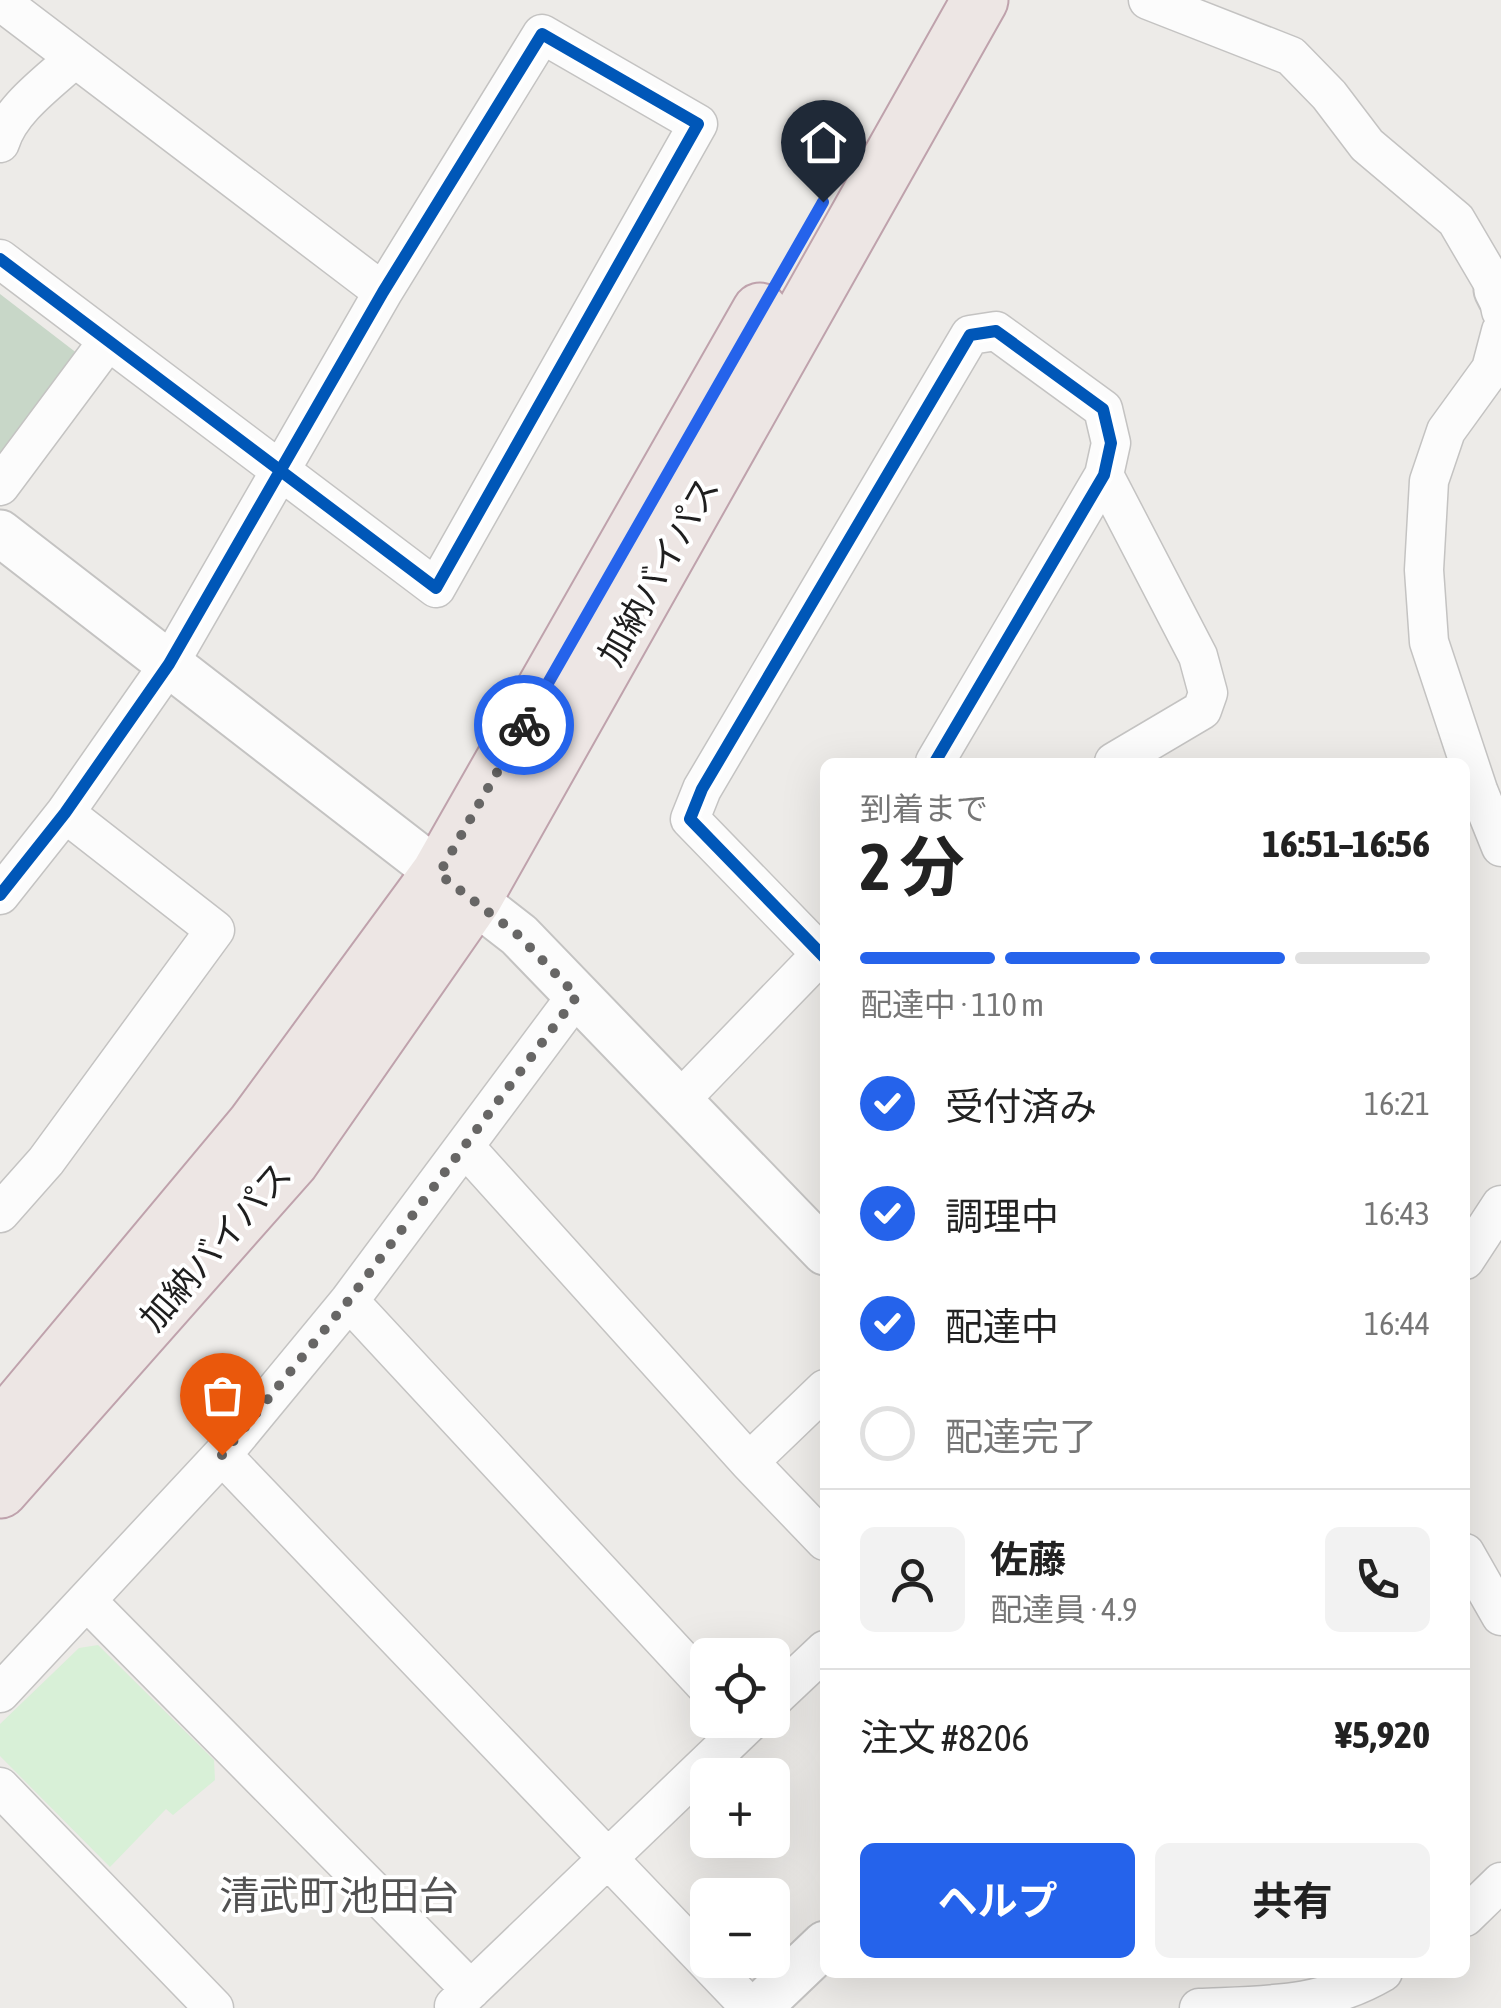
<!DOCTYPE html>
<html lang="ja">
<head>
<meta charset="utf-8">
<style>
  :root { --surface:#fff; --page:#f2f2f2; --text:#222; --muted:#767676; --line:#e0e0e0; --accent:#2563eb }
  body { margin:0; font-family:"Asap Condensed","Noto Sans JP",sans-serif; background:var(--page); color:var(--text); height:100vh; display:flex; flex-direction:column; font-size:38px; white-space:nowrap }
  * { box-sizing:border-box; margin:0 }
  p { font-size:32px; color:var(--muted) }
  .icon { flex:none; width:55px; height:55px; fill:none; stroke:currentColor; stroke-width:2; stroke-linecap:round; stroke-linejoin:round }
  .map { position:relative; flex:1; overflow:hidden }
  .panel { position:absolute; left:820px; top:758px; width:650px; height:1220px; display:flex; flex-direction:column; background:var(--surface); border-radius:15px; box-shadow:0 10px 40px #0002 }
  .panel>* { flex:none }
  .tools { position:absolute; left:690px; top:1638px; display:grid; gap:20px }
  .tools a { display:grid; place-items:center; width:100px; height:100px; border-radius:15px; background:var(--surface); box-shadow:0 10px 40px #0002; font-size:50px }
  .pin { position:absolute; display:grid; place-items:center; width:85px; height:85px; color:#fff; margin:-102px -42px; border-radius:50% 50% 50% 0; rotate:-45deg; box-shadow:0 0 10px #0007 }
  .pin .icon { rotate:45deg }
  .courier { position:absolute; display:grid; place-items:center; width:100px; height:100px; margin:-50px; border:8px solid #2563eb; border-radius:50%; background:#fff; color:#222; box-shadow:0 2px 12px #0007 }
  .summary em { font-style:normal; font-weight:700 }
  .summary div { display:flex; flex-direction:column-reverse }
  .summary { display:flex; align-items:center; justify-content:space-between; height:170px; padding:0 40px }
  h1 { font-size:65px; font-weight:700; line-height:75px }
  .bar { display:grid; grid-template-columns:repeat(4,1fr); gap:15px 10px; align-content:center; height:120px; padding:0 40px }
  .bar i { height:12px; border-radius:8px; background:var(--line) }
  .bar .on { background:var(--accent) }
  .bar p { grid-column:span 4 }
  .line { display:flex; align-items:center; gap:25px; padding:0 40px; border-top:2px solid var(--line) }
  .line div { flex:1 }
  .round { display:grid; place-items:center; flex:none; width:105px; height:105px; border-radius:15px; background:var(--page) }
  ol { padding:0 40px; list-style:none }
  li { display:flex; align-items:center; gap:30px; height:110px }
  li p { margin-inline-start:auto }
  li .icon { padding:10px; border-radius:50%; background:var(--accent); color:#fff; stroke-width:4 }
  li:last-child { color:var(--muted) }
  li i { width:55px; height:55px; border:5px solid var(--line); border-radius:50% }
  .primary-button { display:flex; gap:20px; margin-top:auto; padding:20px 40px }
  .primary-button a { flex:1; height:115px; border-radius:15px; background:var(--accent); color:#fff; font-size:40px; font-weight:700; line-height:115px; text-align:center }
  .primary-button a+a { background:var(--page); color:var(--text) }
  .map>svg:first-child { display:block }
  .cemetery { fill:#c8d7c8 }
  .park { fill:#d8f0d7 }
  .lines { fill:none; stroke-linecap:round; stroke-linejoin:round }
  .minor-casing { stroke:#c4c3c2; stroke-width:41 }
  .tertiary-casing { stroke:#c4c3c2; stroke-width:49 }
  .trunk-casing { stroke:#bfa2ac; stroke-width:59 }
  .minor { stroke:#fcfcfc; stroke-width:38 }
  .tertiary { stroke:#fcfcfc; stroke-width:45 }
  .trunk { stroke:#ede6e4; stroke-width:55 }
  .cycleway-casing { stroke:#fff; stroke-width:19 }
  .cycleway { stroke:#0057b8; stroke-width:12 }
  .done { stroke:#676665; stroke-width:10; stroke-dasharray:0 18 }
  .route { stroke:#2563eb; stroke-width:12 }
  .labels { text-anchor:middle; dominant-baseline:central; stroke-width:8; stroke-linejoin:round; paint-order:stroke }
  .street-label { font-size:35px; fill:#1f1f1f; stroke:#fff }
  .quarter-label { font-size:40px; fill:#525252; stroke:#fff }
</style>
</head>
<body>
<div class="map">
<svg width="1501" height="2008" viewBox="0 0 1501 2008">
  <rect width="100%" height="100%" fill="#edebe8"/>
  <!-- cemetery -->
  <path class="cemetery" d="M0,294L78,354L0,454Z"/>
  <!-- park -->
  <path class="park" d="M98,1645L214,1760L215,1780L173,1815L166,1809L110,1867L0,1756V1724L79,1648Z"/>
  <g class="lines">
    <!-- minor casing -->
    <g class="minor-casing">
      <path id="minor" d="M1148,0L1291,56L1329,95L1367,145L1456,220L1497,290L1501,311
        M0,1L383,292
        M0,143C10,109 49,82 75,58
        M0,259L436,588L698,124L542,34L383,292L169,664L65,813L0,895
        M1501,331L1491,369L1446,431L1429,481L1424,570L1429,642L1478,790L1501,847
        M1104,475L1198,656L1208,693L1202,710L1114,762
        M0,486L108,341
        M825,958L690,819L702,789L970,335L996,331L1103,409L1111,443L1104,475L935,762
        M680,1100L825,950
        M465,1147L749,1462L825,1541
        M0,1213L46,1161L215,930L65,813
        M1465,1260L1501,1205
        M349,1301L708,1688
        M222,1455L751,2008
        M749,1462L825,1389
        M1465,1553L1501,1616
        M87,1601L471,1990
        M0,1693L222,1455L349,1301L577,995
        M772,1700L825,1650
        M0,1787L214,2008
        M1465,1917L1501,1882
        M454,2006L752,1720
        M1199,2008C1266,2005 1323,2007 1383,1972"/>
    </g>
    <!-- tertiary casing -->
    <g class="tertiary-casing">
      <path id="tertiary" d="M1497,290L1501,298
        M0,533L519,935L825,1252
        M758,2008L825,1944"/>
    </g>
    <!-- trunk casing -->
    <g class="trunk-casing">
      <path id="trunk" d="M0,1430L254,1126L439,874L760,311
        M0,1490L291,1161L474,898L980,0"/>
    </g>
    <!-- minor -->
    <use href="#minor" class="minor"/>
    <!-- tertiary -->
    <use href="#tertiary" class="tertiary"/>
    <!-- trunk -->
    <use href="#trunk" class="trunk"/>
    <!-- cycleway casing -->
    <g class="cycleway-casing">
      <path id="cycleway" d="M0,259L436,588L698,124L542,34L383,292L169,664L65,813L0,895
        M825,958L690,819L702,789L970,335L996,331L1103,409L1111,443L1104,475L935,762"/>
    </g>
    <!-- cycleway -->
    <use href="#cycleway" class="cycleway"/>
  </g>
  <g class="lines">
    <!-- done -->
    <path class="done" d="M222,1455L349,1300L577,996L518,935L439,874L524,725"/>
    <!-- route -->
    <path class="route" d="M524,725L823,202"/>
  </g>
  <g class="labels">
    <!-- street labels -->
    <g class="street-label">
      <text transform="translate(658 571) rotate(-61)">加納バイパス</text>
      <text transform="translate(215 1246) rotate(-49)">加納バイパス</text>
    </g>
    <!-- quarter labels -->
    <g class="quarter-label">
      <text x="339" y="1895">清武町池田台</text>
    </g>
  </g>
</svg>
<div class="tools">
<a><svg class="icon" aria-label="locate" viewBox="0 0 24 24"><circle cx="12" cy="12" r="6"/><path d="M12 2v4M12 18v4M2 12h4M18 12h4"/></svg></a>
<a>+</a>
<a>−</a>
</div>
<div class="pin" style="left:222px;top:1455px;background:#ea580c"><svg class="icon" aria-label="bag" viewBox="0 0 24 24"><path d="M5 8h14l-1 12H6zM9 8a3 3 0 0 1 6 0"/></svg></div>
<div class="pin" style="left:823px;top:202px;background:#1f2937"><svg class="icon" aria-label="home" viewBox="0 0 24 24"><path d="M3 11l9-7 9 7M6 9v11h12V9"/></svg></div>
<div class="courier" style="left:524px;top:725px"><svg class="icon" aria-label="bike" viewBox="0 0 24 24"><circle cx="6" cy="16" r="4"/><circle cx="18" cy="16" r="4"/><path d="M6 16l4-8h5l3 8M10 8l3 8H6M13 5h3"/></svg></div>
<section class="panel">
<div class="summary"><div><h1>2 分</h1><p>到着まで</p></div><em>16:51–16:56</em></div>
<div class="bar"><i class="on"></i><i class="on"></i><i class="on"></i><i></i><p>配達中 · 110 m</p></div>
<ol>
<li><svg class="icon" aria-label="check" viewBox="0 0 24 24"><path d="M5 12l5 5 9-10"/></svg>受付済み<p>16:21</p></li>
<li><svg class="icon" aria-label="check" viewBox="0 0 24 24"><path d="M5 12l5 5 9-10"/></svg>調理中<p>16:43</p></li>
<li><svg class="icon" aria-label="check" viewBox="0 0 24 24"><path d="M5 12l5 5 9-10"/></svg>配達中<p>16:44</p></li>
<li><i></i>配達完了</li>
</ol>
<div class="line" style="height:180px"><a class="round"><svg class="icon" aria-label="person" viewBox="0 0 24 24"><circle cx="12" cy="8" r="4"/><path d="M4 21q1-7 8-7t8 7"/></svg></a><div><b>佐藤</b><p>配達員 · 4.9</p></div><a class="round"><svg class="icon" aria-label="phone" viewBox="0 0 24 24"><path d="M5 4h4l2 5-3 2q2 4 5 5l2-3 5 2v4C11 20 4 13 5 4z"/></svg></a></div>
<div class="line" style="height:130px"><div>注文 #8206</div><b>¥5,920</b></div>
<div class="primary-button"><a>ヘルプ</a><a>共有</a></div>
</section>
</div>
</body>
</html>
